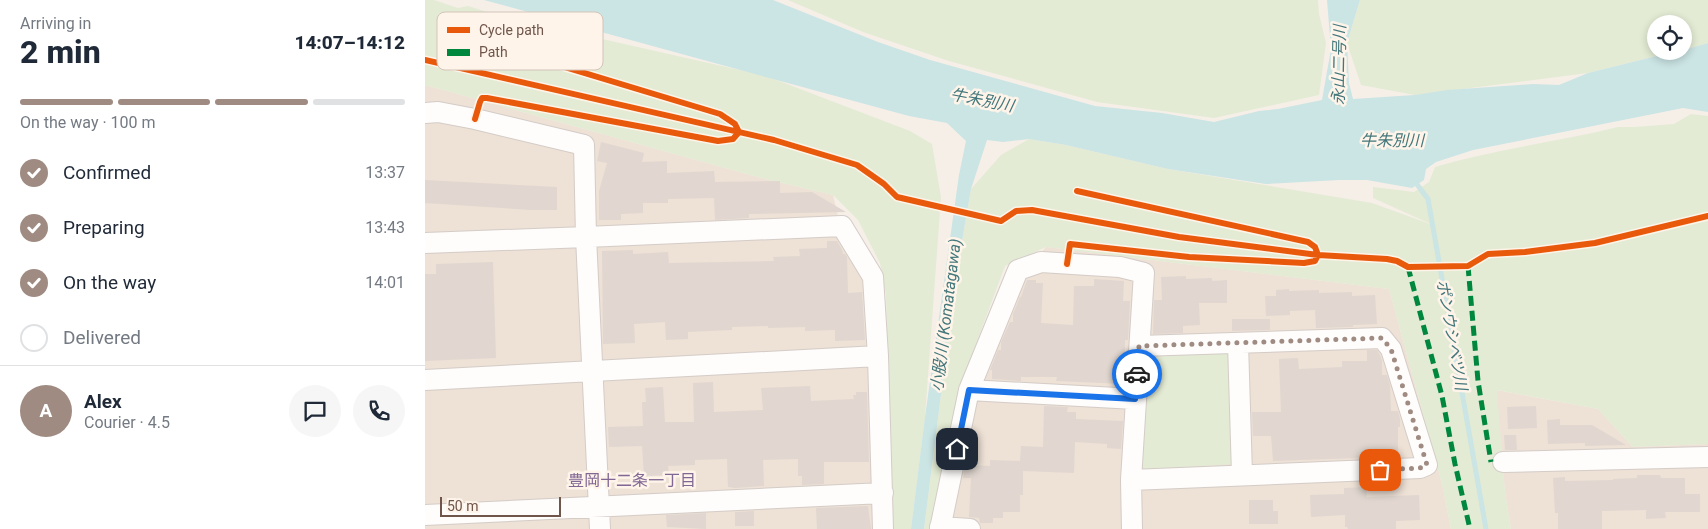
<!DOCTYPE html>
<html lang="en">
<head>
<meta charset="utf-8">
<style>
  :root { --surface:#fff; --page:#f6f6f7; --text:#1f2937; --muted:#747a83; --line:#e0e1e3; --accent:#9f8b82 }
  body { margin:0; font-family:Roboto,"Noto Sans JP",sans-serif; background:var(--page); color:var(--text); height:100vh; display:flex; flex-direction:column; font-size:19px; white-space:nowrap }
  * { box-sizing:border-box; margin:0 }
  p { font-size:16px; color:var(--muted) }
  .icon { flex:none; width:28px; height:28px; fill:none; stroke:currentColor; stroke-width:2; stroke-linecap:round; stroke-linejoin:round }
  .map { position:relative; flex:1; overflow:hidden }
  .details { display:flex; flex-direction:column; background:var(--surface); width:425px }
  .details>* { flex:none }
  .buttons { position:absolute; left:1222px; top:15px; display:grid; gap:10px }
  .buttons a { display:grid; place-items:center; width:45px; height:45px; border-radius:50%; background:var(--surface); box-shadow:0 2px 8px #0003; font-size:25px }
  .scale { position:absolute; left:15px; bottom:12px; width:121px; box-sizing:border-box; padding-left:5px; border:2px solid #70554b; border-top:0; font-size:14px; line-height:18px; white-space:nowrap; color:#70554b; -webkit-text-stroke:4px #fef4e9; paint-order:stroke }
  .pin { position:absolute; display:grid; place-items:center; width:42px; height:42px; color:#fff; margin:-21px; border-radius:10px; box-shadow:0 2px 8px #0006 }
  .courier { position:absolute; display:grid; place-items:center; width:50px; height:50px; margin:-25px; border:4px solid #1a73e8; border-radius:50%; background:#fff; color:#222; box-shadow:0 1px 6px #0007 }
  .head em { font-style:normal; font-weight:800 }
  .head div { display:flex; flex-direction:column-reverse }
  .head { display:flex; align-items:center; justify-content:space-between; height:85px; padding:0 20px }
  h1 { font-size:32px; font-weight:800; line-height:38px }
  .bar { display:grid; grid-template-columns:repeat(4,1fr); gap:8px 5px; align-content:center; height:60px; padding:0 20px }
  .bar i { height:6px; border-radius:4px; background:var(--line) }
  .bar .active { background:var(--accent) }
  .bar p { grid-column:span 4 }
  .line { display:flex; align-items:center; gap:12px; padding:0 20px; border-top:1px solid var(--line) }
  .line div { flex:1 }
  .round { display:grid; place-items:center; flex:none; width:52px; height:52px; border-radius:26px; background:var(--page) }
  ol { padding:0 20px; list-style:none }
  li { display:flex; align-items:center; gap:15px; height:55px }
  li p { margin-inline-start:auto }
  li .icon { padding:5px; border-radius:50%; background:var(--accent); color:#fff; stroke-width:4 }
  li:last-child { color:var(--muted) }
  li i { width:28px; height:28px; border:2px solid var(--line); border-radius:50% }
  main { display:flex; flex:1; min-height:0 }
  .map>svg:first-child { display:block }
  .residential { fill:#eee1d6 }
  .green { fill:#e3ebd4 }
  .water { fill:#cbe4e4 }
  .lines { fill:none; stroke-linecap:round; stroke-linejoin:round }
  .stream { stroke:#cbe4e4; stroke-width:5 }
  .building { fill:#e1d7d0 }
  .minor-casing { stroke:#d4ccc7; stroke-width:22 }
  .minor { stroke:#fefdfc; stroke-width:20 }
  .quiet { stroke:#00873e; stroke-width:5; stroke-dasharray:10 5; stroke-linecap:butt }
  .cycleway-casing { stroke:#fef4e9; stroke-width:9 }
  .cycleway { stroke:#e8590c; stroke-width:6 }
  .done { stroke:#9f8b82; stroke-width:5; stroke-dasharray:0 9 }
  .route { stroke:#1a73e8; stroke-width:6 }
  .labels { text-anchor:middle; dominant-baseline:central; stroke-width:5; stroke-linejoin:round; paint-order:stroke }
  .water-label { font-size:16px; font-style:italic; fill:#43777b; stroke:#fef4e9 }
  .neighbourhood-label { font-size:16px; fill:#816793; stroke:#fef4e9 }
  .key { fill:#fef4e9; stroke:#d3c4ba; stroke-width:1 }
  .key-label { font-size:14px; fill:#70554b }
</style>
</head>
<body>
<main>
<section class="details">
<div class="head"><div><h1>2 min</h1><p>Arriving in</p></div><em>14:07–14:12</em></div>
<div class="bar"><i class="active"></i><i class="active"></i><i class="active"></i><i></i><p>On the way · 100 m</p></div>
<ol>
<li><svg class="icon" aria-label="check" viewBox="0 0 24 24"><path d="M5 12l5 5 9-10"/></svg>Confirmed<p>13:37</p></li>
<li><svg class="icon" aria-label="check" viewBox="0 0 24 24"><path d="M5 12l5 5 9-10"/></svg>Preparing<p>13:43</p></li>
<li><svg class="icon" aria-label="check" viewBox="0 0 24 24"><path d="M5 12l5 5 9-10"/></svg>On the way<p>14:01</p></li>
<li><i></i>Delivered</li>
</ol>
<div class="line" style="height:90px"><b class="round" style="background:var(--accent);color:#fff">A</b><div><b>Alex</b><p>Courier · 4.5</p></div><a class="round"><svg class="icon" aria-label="chat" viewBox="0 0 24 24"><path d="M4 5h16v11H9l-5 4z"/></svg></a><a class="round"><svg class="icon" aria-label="phone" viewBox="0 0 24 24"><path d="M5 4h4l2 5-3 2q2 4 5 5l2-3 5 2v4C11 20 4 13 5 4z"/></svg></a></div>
</section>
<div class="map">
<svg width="1283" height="529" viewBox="0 0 1283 529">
  <rect width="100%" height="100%" fill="#f5efe8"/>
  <!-- residential -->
  <path class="residential" d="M0,85L340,179L408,195L417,234L441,279L451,529H0Z
    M621,247L964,289L1017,484L1026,529H524L536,450L566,344L595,276Z
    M1071,390L1173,409L1208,447L1283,444V529H1086L1080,492Z"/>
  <!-- green -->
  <path class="green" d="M0,0H9L33,8L43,6L75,16L341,76L485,131L507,144L516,197L500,417L486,529H467L461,295L455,263L433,220L408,195L340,179L0,85Z
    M363,0H893L894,14L901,43L894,95L789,118L672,102L524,61L438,32Z
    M935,0H1283V43L1259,50V24H1231V51H1252L1163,73L990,95L936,85L922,43Z
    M1266,114L1283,116V444L1208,447L1173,409L1072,390L1080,492L1086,529H1026L1017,484L964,289L621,247L580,266L545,360L520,469L510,529H499L531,276L546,189L576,155L604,139L641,145L743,169L947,203L1008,225L948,198V187L989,192L1004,182L1010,167C1070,149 1132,142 1193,127H1210L1249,124Z
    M808,353L810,464L716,470L724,356Z"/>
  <!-- water -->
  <path class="water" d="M59,0H348L453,42L505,60L670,106L737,113L789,122L834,111L853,109L897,100L906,49L902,0H935L922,43L924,83L928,99L990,95L1022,90L1108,84L1134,85L1163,73L1252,51H1259V50L1283,43V112L1258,108L1048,150L1011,162L1001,169L999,180L987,188L942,180H914L841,184L743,169L641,145L604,139L578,142L562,140L546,189L531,276L499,529H486L500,417L534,175L541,141L522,123L484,116Z"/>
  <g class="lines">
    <!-- stream -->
    <path class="stream" d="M987,182L991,183L1003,199L1061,529"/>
  </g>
  <!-- building -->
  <path class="building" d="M176,142L219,153L217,162L242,161V173L289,171L290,182L355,181V193L387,192L421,212L324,214V218L290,220L289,198L243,199V203H218V213L196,214V220H174V191L182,163L172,161Z
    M0,180L132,187V210H106L0,203Z
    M402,241H412L417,250L418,254H420L422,257L423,293L437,292L440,340L410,341V330L380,331V327L343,328V326L307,327V330L263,332V339L241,340L240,322L209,324L210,343L178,344L177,251L208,250V254L243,252L244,263L349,261L348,257L375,256L374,249L402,248Z
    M68,262L71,358L0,361V274H11V264Z
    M761,276V279L787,278V281L802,280V303H774L775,325L758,326V333L728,334L729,300H737L736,277Z
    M669,279L699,281L698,301H705L703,340H700L699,384L631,381L632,377H596V381L567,379V370H565L573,350H576V342L585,322H588V314L595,297H596L602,280H611V283H618L616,323L648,325L649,286H669Z
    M864,289V291L894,290V293L927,292V296L950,295L952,324L928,325V327L891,328L890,310L865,311V315L841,316L840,296H851V290Z
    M807,319H845V330L807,331Z
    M942,350H952L955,355L957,361V375H962L965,385L966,411H973L975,419V427H973V455H935V458L848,461L846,436H828L827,412H856L854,359L873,358L874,369L917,367V361H942Z
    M288,382L289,412L338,410L336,388L385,386L386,401L429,399L428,395H431V392H442L444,462H399V484L377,485V476H373V459L338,460L339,486L310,488L303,487L302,459L270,460V465L243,466L244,475L219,476L217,446L184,447L183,427L218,426L217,402H221L220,388L238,387L240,422H269L268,383Z
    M619,406L643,407L642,412H651V419L698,421L696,449L682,448V444L650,442L649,473L598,471V495H595V512H578V518H568V523H555L554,518L544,517L546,478H538L540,465L565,466V460L595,461L596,446L618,447Z
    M1111,406L1112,428L1083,429L1082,407Z
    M1135,419V425H1167L1201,445L1160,446V443L1123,444L1122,420Z
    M1079,435H1091L1092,450H1080Z
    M1212,475H1235L1236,478H1260V494H1275V512H1240L1241,518L1221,519V510L1177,511V529H1133V513H1130L1128,478L1140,477V481L1188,480V479L1212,478Z
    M941,487L942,497L994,495L995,520L971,521V529H923L922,527H920V515L886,517L885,495L919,494V488Z
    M824,500H848V511H853V524H824Z
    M443,506L446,529H392L391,508Z
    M329,511V526H310V512Z
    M281,513V529L242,527L241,515Z"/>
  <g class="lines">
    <!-- minor casing -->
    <g class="minor-casing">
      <path id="minor" d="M0,113L13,112L50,119L159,145L161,237L175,529
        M0,243L161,237L417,226L448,277L453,356L458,529
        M813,343L817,475
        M0,380L453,356
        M544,390L710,399
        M1078,462L1283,457
        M706,480L995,468L1002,465L966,349L957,338L715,346
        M0,515L458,493
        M515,527L545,529
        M515,529L544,390L593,270L616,262L695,267L719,273L706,480L707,529"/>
    </g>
    <!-- minor -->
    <use href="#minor" class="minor"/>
    <!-- quiet -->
    <path class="quiet" d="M1043,266L1053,381L1066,462
      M983,267L1017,396L1030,464L1045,529"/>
    <!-- cycleway casing -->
    <g class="cycleway-casing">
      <path id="cycleway" d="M50,40L295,114L310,124L314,132L308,139L293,141L62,98H57L55,102L50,119
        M0,60L349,140L432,165L459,184L472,197L576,221L591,211L607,210L754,237L893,255L962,259L972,261L983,267L1043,266L1063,254L1100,252L1170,243L1283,216
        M642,264L645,244L764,257L879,263L890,261L893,255L890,247L883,242L652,191"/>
    </g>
    <!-- cycleway -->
    <use href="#cycleway" class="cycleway"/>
  </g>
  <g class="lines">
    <!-- done -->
    <path class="done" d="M712,374L714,346L957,338L966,349L1002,465L995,468L955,470"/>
    <!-- route -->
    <path class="route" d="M532,449L544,390L710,399L712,374"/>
  </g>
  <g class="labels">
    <!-- water labels -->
    <g class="water-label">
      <text transform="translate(914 65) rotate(-89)">永山二号川</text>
      <text transform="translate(557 100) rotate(11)">牛朱別川</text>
      <text x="967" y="140">牛朱別川</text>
      <text transform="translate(521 315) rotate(-83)">小股川 (Komatagawa)</text>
      <text transform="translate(1027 335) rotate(80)">ポンウシベツ川</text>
    </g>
    <!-- neighbourhood labels -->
    <g class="neighbourhood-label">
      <text x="207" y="480">豊岡十二条一丁目</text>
    </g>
  </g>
  <!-- legend -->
  <rect x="12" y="12" width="166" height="58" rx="8" class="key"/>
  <rect x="22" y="27" width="23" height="6" fill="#e8590c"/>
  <rect x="22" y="49" width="23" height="7" fill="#00873e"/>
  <g class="key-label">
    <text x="54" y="35">Cycle path</text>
    <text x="54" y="57">Path</text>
  </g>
</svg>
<div class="buttons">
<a><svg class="icon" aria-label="locate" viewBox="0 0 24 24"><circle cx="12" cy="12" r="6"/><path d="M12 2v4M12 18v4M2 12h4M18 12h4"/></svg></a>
</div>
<div class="scale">50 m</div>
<div class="pin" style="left:955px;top:470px;background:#ea580c"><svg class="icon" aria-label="bag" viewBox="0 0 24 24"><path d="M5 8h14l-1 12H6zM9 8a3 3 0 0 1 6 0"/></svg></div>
<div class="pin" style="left:532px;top:449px;background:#1f2937"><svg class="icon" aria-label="home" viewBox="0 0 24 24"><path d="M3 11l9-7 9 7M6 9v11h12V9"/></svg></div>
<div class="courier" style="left:712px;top:374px"><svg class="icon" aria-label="car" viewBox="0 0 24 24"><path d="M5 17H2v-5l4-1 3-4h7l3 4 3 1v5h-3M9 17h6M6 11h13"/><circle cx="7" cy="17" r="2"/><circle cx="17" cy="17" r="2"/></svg></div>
</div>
</main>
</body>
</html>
